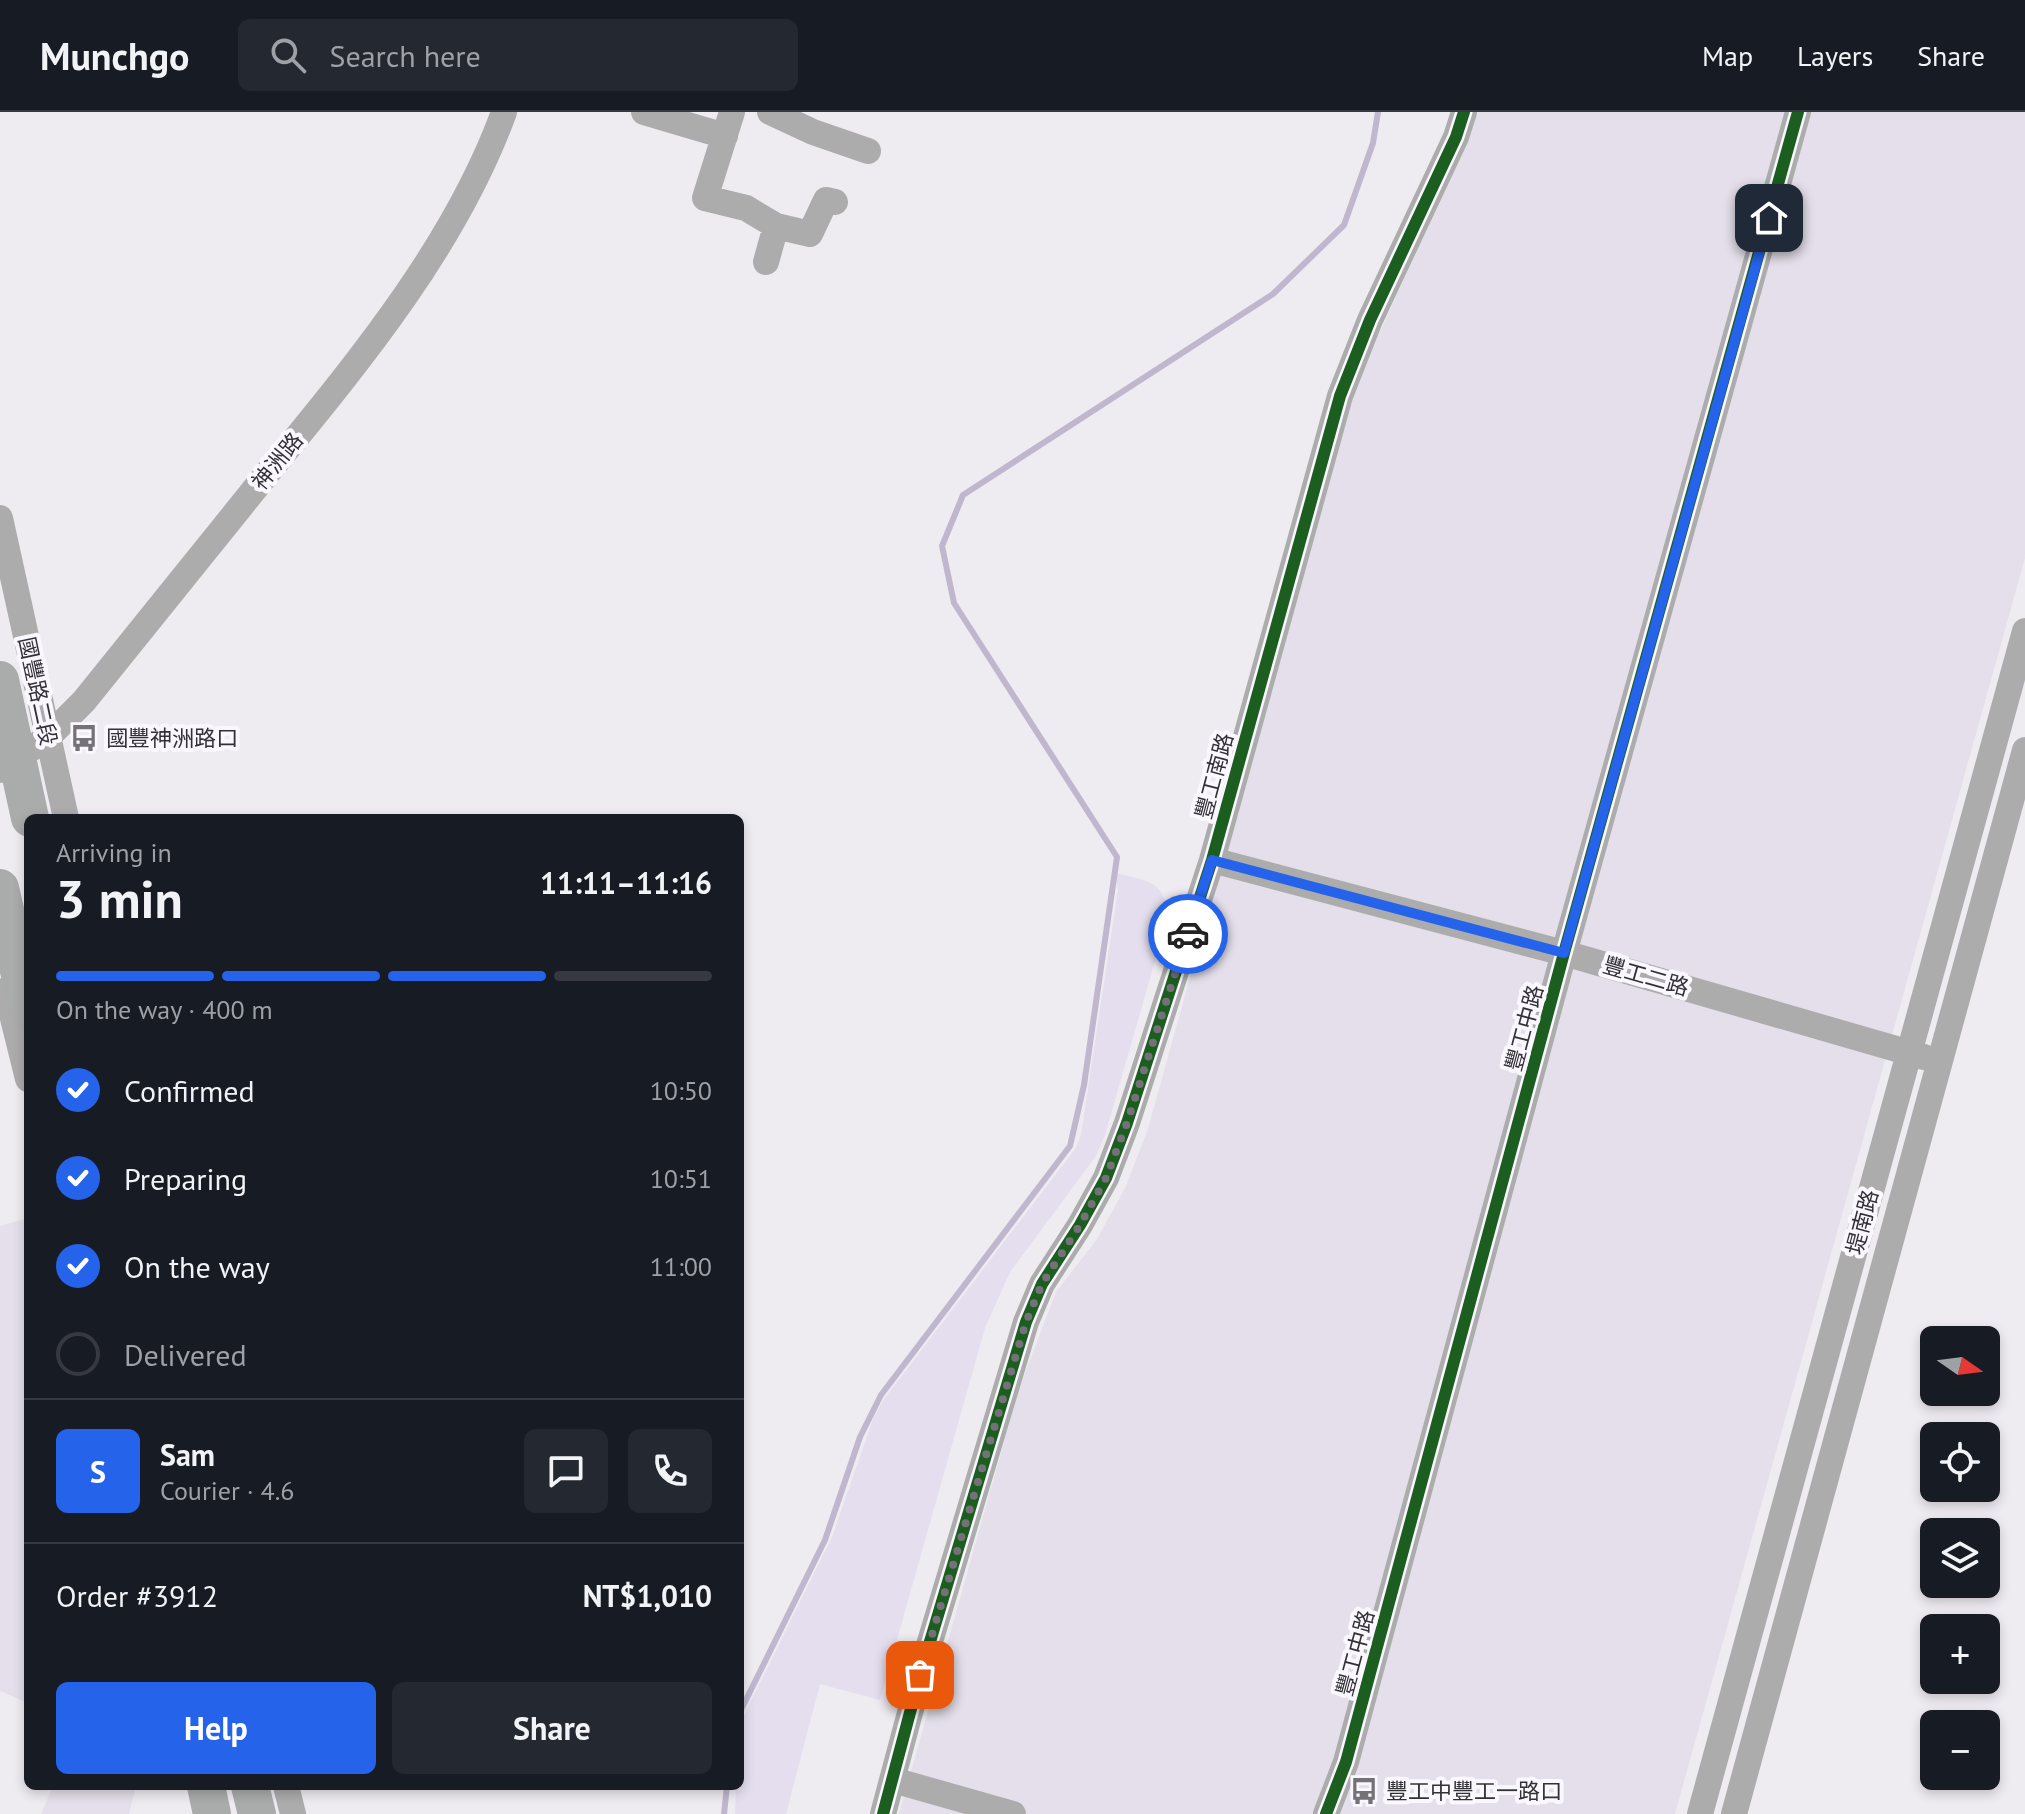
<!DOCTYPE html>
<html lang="en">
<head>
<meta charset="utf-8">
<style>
  :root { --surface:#171b24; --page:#242831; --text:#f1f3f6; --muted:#9ea1a6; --line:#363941; --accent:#2563eb }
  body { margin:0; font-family:"PT Sans","Noto Sans TC",sans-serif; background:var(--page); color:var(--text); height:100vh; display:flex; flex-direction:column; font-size:30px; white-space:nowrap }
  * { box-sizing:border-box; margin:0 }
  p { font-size:26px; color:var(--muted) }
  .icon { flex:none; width:44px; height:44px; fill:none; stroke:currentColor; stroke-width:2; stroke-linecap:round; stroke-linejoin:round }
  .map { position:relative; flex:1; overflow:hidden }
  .drawer { position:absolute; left:24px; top:702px; width:720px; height:976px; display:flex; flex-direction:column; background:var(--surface); border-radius:12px; box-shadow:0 4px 12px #0003 }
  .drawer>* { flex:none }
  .needle { width:52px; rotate:104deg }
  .tools { position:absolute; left:1920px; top:1214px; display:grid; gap:16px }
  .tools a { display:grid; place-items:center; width:80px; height:80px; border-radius:12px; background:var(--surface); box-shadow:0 4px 12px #0003; font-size:40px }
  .pin { position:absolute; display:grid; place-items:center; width:68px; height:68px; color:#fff; margin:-34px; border-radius:16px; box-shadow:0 4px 12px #0006 }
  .courier { position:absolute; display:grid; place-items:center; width:80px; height:80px; margin:-40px; border:6px solid #2563eb; border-radius:50%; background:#fff; color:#222; box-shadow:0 2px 10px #0007 }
  .overview em { font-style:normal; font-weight:700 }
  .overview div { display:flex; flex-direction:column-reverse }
  .overview { display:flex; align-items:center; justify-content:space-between; height:136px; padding:0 32px }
  h1 { font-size:52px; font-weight:700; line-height:60px }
  .bar { display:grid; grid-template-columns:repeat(4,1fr); gap:12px 8px; align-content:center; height:96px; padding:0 32px }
  .bar i { height:10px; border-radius:6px; background:var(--line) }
  .bar .active { background:var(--accent) }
  .bar p { grid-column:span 4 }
  .line { display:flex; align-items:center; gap:20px; padding:0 32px; border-top:2px solid var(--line) }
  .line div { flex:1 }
  .round { display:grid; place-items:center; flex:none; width:84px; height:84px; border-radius:12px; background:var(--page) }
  ol { padding:0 32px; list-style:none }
  li { display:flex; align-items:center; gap:24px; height:88px }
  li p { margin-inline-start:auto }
  li .icon { padding:8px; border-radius:50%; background:var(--accent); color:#fff; stroke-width:4 }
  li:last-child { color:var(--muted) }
  li i { width:44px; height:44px; border:4px solid var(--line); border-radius:50% }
  .button { display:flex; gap:16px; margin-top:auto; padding:16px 32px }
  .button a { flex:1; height:92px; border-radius:12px; background:var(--accent); color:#fff; font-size:32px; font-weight:700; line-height:92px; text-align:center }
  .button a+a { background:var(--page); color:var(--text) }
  header { display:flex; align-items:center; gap:48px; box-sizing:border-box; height:112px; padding:0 40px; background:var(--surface); border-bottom:2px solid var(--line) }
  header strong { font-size:38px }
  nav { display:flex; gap:44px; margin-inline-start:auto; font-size:28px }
  .search { width:560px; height:72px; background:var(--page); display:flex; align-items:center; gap:20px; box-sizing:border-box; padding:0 28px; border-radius:12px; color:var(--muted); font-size:30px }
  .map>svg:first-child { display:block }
  .built { fill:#e4dfea }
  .green { fill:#e5deee }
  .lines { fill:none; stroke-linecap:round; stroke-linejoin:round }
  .stream { stroke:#c0b7cf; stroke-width:6 }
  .minor { stroke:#adacad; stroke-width:26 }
  .highway { stroke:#aaabab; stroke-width:38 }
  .cycleway-casing { stroke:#faf8fe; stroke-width:17 }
  .cycleway { stroke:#1b5e20; stroke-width:12 }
  .done { stroke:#747277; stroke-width:8; stroke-dasharray:0 14.4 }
  .route { stroke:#2563eb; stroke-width:10 }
  .labels { text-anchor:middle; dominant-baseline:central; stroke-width:8; stroke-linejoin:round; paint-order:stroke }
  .street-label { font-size:22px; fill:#323135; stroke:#faf8fe }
  .poi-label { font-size:22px; fill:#323135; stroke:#faf8fe; text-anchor:start }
</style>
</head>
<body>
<header>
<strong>Munchgo</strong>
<div class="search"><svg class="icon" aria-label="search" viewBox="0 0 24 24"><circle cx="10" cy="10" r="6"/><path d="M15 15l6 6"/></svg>Search here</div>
<nav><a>Map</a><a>Layers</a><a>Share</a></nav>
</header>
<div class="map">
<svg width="2025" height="1702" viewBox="0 0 2025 1702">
  <rect width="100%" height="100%" fill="#eeecf1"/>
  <!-- built -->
  <path class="built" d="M1476,0H2025V446L1675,1702H899L1020,1274L1056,1180L1097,1127L1125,1076L1147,1020L1353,279L1468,27Z
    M28,1106V1591L0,1579V1114Z
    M53,1674H136L129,1702H41Z"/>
  <!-- green -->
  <path class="green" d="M1115,761C1149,769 1169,769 1166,811L1105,1023L1096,1044L1010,1160L985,1216L880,1588L820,1572L786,1702H735L736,1674H740V1614L742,1607L832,1425L873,1307L884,1287L1075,1037L1081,1023L1118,778Z"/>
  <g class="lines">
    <!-- stream -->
    <path class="stream" d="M740,1600L825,1428L860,1325L881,1283L1070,1034L1084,973L1117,745L954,491L942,434L963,383L1273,182L1344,113L1373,31L1378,0
      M724,1702L727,1674"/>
    <!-- minor -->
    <path class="minor" d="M644,0L725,24
      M732,0L705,86L746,96L776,114L810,122L826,88L835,90
      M770,0L813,20L868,39
      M766,150L776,114
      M0,406L66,706
      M0,658L48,625L84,589C145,514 205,438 266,363C356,253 455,135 504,0
      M1212,748L1564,841L1924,945
      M6,878L28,967
      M893,1668L1013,1702
      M286,1674L293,1702
      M883,1702L920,1563L1026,1210L1042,1172L1080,1113L1106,1066L1127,1011L1212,748L1340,284L1370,208L1456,25L1464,0
      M1326,1702L1346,1650L1564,841L1798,0
      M1700,1702L2025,519
      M1734,1702L2025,638"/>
    <!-- highway -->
    <path class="highway" d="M0,568L30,706
      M0,776L28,898
      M206,1674L212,1702
      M250,1674L257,1702"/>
    <!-- cycleway casing -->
    <g class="cycleway-casing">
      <path id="cycleway" d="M883,1702L920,1563L1026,1210L1042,1172L1080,1113L1106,1066L1127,1011L1212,748L1340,284L1370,208L1456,25L1464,0
        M1326,1702L1346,1650L1564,841L1798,0"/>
    </g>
    <!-- cycleway -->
    <use href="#cycleway" class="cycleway"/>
  </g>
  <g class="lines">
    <!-- done -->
    <path class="done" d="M920,1563L1026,1210L1042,1172L1080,1113L1106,1066L1127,1011L1188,822"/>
    <!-- route -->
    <path class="route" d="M1188,822L1212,748L1564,841L1769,106"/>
  </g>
  <!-- icons -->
  <defs>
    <g id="bus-bare" transform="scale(2.16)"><path d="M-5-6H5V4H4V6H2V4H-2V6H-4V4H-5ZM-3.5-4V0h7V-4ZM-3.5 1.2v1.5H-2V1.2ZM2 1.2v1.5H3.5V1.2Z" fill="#747277" stroke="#faf8fe" stroke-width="2.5" paint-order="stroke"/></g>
  </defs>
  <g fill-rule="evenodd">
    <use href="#bus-bare" x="84" y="626"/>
    <use href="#bus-bare" x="1364" y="1679"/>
  </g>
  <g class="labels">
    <!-- street labels -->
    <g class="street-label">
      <text transform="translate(277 349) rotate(-51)">神洲路</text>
      <text transform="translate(38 579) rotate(78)">國豐路二段</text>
      <text transform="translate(1214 664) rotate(-75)">豐工南路</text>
      <text transform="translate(1646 864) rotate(16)">豐工二路</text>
      <text transform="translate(1524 916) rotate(-75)">豐工中路</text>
      <text transform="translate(1862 1110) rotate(-75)">堤南路</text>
      <text transform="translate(1355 1541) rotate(-75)">豐工中路</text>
    </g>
    <!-- poi labels -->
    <g class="poi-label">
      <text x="106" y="626">國豐神洲路口</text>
      <text x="1386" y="1679">豐工中豐工一路口</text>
    </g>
  </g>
</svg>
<div class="tools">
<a><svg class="needle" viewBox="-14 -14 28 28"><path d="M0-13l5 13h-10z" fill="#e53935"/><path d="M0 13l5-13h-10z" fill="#9ea1a6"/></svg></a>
<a><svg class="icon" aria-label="locate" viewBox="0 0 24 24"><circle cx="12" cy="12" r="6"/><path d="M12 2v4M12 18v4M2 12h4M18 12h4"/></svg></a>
<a><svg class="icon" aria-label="layers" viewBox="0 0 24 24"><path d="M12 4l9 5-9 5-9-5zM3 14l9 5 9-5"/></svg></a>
<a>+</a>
<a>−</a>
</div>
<div class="pin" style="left:920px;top:1563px;background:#ea580c"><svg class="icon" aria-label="bag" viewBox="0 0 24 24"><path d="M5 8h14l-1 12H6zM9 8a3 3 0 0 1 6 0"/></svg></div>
<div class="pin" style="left:1769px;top:106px;background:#1f2937"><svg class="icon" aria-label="home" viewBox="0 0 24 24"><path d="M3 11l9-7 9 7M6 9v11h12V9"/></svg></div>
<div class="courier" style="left:1188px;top:822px"><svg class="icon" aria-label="car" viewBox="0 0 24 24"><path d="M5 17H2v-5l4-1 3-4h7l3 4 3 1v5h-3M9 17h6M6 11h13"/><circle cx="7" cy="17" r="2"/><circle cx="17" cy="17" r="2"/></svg></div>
<section class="drawer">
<div class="overview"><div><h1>3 min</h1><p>Arriving in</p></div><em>11:11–11:16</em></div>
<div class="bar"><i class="active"></i><i class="active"></i><i class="active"></i><i></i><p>On the way · 400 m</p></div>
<ol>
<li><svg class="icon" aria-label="check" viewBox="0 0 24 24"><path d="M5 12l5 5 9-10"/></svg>Confirmed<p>10:50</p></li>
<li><svg class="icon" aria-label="check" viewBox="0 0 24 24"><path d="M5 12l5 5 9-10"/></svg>Preparing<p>10:51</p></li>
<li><svg class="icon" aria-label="check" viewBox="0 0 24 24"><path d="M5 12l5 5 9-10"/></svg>On the way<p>11:00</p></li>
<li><i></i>Delivered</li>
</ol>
<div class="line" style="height:144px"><b class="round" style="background:var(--accent);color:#fff">S</b><div><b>Sam</b><p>Courier · 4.6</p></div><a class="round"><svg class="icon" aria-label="chat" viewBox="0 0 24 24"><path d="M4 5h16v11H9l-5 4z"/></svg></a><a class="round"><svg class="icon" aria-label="phone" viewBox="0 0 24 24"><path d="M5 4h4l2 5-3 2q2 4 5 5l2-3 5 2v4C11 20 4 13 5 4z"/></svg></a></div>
<div class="line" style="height:104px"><div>Order #3912</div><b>NT$1,010</b></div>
<div class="button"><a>Help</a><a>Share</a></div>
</section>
</div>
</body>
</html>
